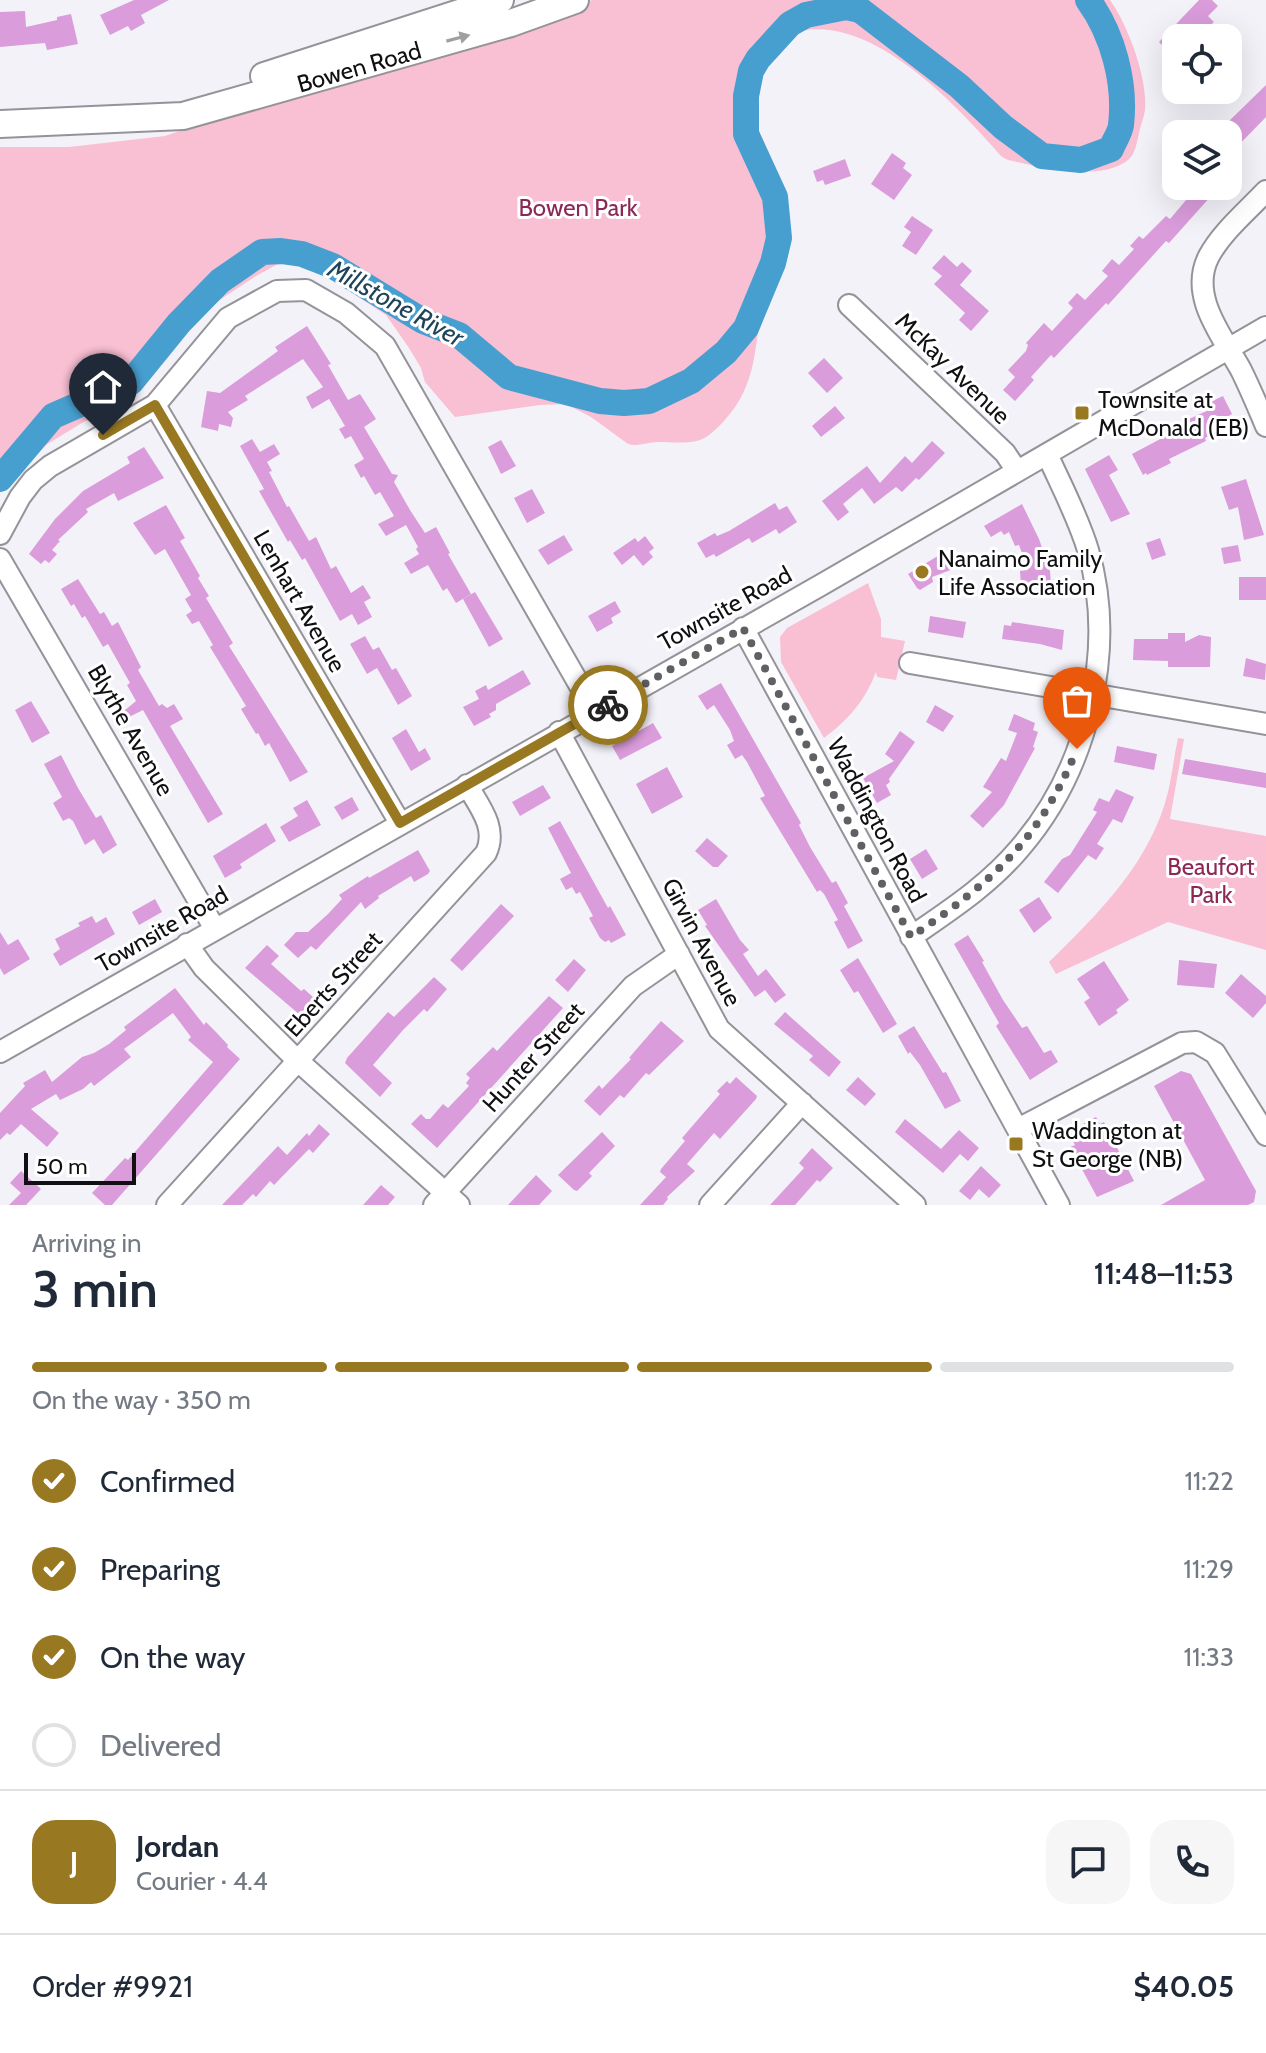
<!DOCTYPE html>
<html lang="en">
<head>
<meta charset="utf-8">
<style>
  :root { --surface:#fff; --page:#f6f6f7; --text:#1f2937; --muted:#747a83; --line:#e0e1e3; --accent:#997822 }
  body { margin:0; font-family:Cabin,sans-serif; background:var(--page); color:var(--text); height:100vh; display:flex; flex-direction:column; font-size:30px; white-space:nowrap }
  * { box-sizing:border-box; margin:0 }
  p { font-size:26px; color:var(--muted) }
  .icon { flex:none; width:44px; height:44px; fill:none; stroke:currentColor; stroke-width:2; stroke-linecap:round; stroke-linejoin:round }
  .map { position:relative; height:1205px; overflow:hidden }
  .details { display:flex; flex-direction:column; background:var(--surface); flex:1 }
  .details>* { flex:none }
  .tools { position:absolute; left:1162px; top:24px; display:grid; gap:16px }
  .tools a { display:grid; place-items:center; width:80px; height:80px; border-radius:16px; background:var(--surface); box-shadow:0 8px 32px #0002; font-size:40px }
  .scale { position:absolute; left:24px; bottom:20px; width:112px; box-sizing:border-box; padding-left:8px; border:4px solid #101012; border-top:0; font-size:22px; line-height:28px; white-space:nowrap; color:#101012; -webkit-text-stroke:6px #fff; paint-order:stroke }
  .pin { position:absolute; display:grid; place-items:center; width:68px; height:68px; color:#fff; margin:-82px -34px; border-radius:50% 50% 50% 0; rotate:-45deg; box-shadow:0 0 8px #0007 }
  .pin .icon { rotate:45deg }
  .courier { position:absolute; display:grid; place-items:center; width:80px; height:80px; margin:-40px; border:6px solid #997822; border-radius:50%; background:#fff; color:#222; box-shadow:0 2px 10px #0007 }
  .overview em { font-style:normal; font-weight:600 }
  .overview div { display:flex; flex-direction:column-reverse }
  .overview { display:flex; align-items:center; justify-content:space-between; height:136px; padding:0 32px }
  h1 { font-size:52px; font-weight:600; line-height:60px }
  .bar { display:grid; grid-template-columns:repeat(4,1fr); gap:12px 8px; align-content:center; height:96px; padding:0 32px }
  .bar i { height:10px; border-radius:6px; background:var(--line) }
  .bar .active { background:var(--accent) }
  .bar p { grid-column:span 4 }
  .line { display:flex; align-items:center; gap:20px; padding:0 32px; border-top:2px solid var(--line) }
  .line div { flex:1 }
  .round { display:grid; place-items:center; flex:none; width:84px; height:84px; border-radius:24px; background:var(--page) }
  ol { padding:0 32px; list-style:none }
  li { display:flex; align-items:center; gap:24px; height:88px }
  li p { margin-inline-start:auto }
  li .icon { padding:8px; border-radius:50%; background:var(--accent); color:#fff; stroke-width:4 }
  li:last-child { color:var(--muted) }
  li i { width:44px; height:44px; border:4px solid var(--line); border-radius:50% }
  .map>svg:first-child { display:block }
  .green { fill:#f9bfd3 }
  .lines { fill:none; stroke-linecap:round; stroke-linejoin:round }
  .river { stroke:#479fd0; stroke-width:26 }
  .building { fill:#da9cdb }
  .minor-casing { stroke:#949399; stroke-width:24 }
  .major-casing { stroke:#949399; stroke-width:30 }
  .minor { stroke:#fff; stroke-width:20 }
  .major { stroke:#fff; stroke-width:26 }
  .oneway { fill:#9f9fa0 }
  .done { stroke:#605f63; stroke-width:8; stroke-dasharray:0 14.4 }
  .route { stroke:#997822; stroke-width:10 }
  .poi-dot { fill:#997822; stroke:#fff; stroke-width:3 }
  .labels { text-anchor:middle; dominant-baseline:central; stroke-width:6; stroke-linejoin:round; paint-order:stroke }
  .street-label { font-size:24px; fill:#101012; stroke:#fff }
  .park-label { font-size:24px; fill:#8c2856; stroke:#fff }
  .poi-label { font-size:24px; fill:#101012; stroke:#fff; text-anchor:start }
  .water-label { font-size:26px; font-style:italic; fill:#1f445a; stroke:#fff }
</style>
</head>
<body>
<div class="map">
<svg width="1266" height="1205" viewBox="0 0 1266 1205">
  <rect width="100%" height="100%" fill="#f4f2f9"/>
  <!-- green -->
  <path class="green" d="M593,0H1110C1128,25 1148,79 1145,110C1144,118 1140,126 1139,133C1136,146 1135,158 1122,164C1092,180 1040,167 1008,160L1002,157C957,106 862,0 782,37C771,44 752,57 751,72C749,88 751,110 757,126C764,145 776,161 776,183C777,204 778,229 774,249C771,265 765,281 763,297C754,344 759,383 724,421C717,428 709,437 700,440C688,444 671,442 658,442C647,442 639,447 628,444L591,417L566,404L540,405L455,417L425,382L421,368L409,348L386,315L326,276L295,261L276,265L256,276L194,317L169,343L150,376L123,403L108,415L85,421L46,445L0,488V147H69L165,136L312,86L362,61Z
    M868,583L881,619V637L905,641L896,680L877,677L876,672C865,701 848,720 824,738L781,662L780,637L787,628Z
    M1178,738L1184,739L1170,819L1266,836V950L1168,922L1056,974L1049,962C1098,914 1151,862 1168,792C1172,775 1174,756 1178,738Z"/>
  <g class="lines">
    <!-- river -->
    <path class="river" d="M0,479L53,416L131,382L179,323L220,281L262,252L281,251L302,254L333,266L423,321L459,335L509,377L600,401L624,403L649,401L691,381L726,352L746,328L773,263L779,238L775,197L746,134V96L751,71L758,59L790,24L806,15L846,7L860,10L959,86L1003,127L1042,156L1081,160L1111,149C1114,141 1120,133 1121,125C1126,83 1113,34 1088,0"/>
  </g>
  <!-- building -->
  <path class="building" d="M134,0H169L141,15L145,23L131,31L128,26L110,35L100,15Z
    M1199,0H1212L1218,6L1208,16L1214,22L1202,33L1196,28L1186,38H1176V59L1159,42Z
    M25,11L26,27L57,20V17L71,14L78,44L47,50L45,43L0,47V12Z
    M1266,85V117L1228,156V122Z
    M892,153L906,163L903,168L912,175L894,200L871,184Z
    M845,159L851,176L825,185L823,180L817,182L813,171Z
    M1184,186H1220L1169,243L1166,241L1108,305L1106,303L1054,358L1051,355L1031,377L1034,380L1015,401L1003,390L1015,377L1008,370L1026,351L1028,345L1026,343L1044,323L1052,331L1073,308L1068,303L1077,293L1085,300L1108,276L1102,271L1112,259L1119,265L1134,249L1130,246L1139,236L1143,239L1166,216L1170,219L1192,193Z
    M912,216L933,230L916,255L902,246L911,232L904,227Z
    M944,255L957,267L962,262L972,271L960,285L989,311L971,331L959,320L965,313L934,284L942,276L932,268Z
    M307,326L331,364L328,365L348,400L360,394L376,419L364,427L392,474L398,475L394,482L410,510L425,533L436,527L450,553L448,554L471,594L456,603L447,588L443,591L428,565L411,574L404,563L419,554L416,549L418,547L406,525L386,536L378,524L394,516L380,492L375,495L364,476L361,478L354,465L364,459L351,436L345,439L339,429L345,426L329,399L312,409L306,397L323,387L303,359L245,396L248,400L228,412L233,418L231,427L219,424L218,431L201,427L207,391L220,393L278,351L275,347Z
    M824,358L843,378L827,393L808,373Z
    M1223,396L1232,414L1225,418L1229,425L1205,438L1206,441L1169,459L1171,463L1147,475L1146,473L1143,475L1132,454L1166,436L1165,430L1211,409L1208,403Z
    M835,406L845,418L821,437L812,426Z
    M252,439L260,452L274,444L280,454L267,462L272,471L269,472L287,507L289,506L309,541L316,537L331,569L336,566L351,593L363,585L371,598L364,602L372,617L358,625L352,614L340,621L305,558L302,560L290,540L288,542L259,491L264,489L240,446Z
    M501,440L516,466L501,474L488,447Z
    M932,441L945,453L919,480L916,478L902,492L896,487L874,504L862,488L843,504L849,512L838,521L822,501L867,466L880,483L905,456L912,463Z
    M144,447L164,478L118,501L114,493L86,509L88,512L58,540L60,541L52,550L57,554L49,563L45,560L41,564L29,554L55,519L83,491L130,463L127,457Z
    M1109,455L1118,470L1109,475L1130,514L1111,522L1085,469Z
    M1246,479L1264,535L1244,540L1238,507L1229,510L1221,487Z
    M532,489L545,513L527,523L514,498Z
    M775,503L779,510L787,506L797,522L779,534L776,529L752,543L749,538L716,557L714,554L706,558L697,543L715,533L717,536L729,531Z
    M1022,504L1039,539L1050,571L1051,585L1021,587L1020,571L1028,570L1019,545L1015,546L1009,532L1004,535L1001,531L991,537L984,526Z
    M166,505L185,538L180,541L200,576L198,578L209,596L206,598L233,643L229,646L308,772L290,782L269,743L265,746L258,733L256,734L241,709L246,706L210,647L213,645L199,621L192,624L186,615L192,611L185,599L191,595L165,549L155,555L133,523Z
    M564,535L573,550L548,565L538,550Z
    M645,536L654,548L649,552L653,557L643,566L634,555L622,565L613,553L635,538L638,542Z
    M1160,538L1166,555L1152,560L1146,543Z
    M1238,545L1241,561L1224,564L1221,548Z
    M946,551L956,568L932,577L933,582L920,590L917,588L908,574Z
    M1239,577H1266V600H1239Z
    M78,579L100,614L104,612L112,626L118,622L141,667L138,670L159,706L162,704L167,708L174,704L183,719L170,726L223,814L208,823L143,710L121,721L118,716L136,701L127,685L130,683L108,644L103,647L85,616L82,618L74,604L71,606L61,589Z
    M475,592L503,639L489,647L463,599Z
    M615,601L621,612L611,618L613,623L597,632L588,616Z
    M930,616L966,622L963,638L928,632Z
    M1012,622L1064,630L1062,650L1040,644L1002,639L1004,625L1011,626Z
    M1168,633H1185V642L1199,635L1211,637L1210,667H1168V661L1133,660L1134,639H1168Z
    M365,636L373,650L379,647L392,670L396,668L412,696L398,705L377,668L367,674L350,644Z
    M1246,658L1266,664L1265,680L1243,676Z
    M523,670L531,684L496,704V710L489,714L491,717L474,726L463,707L479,699L475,691L486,685L488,690Z
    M721,683L801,823L799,825L810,847L832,883L836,881L848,903L844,906L863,941L848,949L834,922L838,920L824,894L820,890L817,892L760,798L765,796L747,762L742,755L735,759L727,745L734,741L730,730L714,705L707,710L698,696Z
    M31,701L50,733L32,743L15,710Z
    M935,705L954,716L943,732L926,722Z
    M1014,714L1035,723L1033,730L1038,732L1033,747L1035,748L1004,805L983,828L970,816L992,792L983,787L1001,758L1006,761L1017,733L1008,730Z
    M653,723L662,738L620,760L612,746Z
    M406,729L419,752L425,748L431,759L411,771L392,738Z
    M900,731L915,742L889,779L890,782L886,785L891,795L877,803L863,778L894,761L885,754Z
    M1117,746L1157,754L1154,770L1114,762Z
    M61,755L78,788L96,818L101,815L117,845L103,854L94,839L85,845L73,821L69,818L63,821L53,803L62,797L44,764Z
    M1185,759L1266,773V788L1182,774Z
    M667,767L683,797L652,814L636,784Z
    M543,785L551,798L520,816L512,802Z
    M1116,789L1134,797L1122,823L1113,819L1097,844L1104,848L1096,860L1088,855L1058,893L1044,882L1062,859L1070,855L1097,812L1093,810L1099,798L1109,802Z
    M352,797L359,810L342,820L334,807Z
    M307,800L321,825L289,842L280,827L298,816L293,808Z
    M560,821L608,908L610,906L626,935L611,943L609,940L605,942L600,938L589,918L593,916L580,892L576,894L572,887L566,890L560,879L571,873L548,828Z
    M266,823L276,841L240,864L242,868L225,878L213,856Z
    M707,838L728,856L718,867H713L695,851Z
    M926,849L938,869L922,879L910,859Z
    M418,850L430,871L428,874L414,882L411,876L378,896L379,898L365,909L361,902L316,950L311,946L298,958L284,945L296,932H308L328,914L342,899L339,895L368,876L369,878Z
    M1039,897L1052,918L1034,933L1019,910Z
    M155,899L162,912L139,925L132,912Z
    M716,899L740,940L749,950L743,954L758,976L766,969L786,995L775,1003L765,990L755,997L705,926L707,925L698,910Z
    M501,904L514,916L462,971L450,960Z
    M92,916L96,923L106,917L115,934L60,966L53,954L60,949L55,939L80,926L78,923Z
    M0,932L8,945L18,939L30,959L4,975L0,968Z
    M968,935L984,961L982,962L1003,1000L1022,1028L1027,1026L1044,1053L1051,1050L1058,1062L1030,1080L996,1026L999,1023L954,944Z
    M267,945L279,956L271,964L301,991L304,989L314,998L300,1015L245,968Z
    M858,958L897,1024L883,1033L858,991L854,993L840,970Z
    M574,959L586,970L568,992L555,980Z
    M1179,960L1217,964L1214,988L1177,985Z
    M1104,961L1129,1000L1116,1010L1118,1013L1099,1026L1084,1002L1090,998L1077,979Z
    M1241,974L1266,996V1003L1253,1018L1225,993Z
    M434,977L447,989L427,1012L424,1009L403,1030L373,1065L392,1083L380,1097L345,1063L347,1058L388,1012L394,1017Z
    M175,988L204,1025L206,1022L216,1032L228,1045L227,1047L240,1059L112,1205H105L92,1193L125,1158L128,1160L213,1062L188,1040L191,1037L173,1013L124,1049L131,1057L94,1086L91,1082L83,1089L60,1100L56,1094L31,1109L59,1133L47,1147L21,1124L10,1135L7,1133L0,1140V1113L25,1086L23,1083L45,1070L52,1082L82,1057L94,1053L109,1044L126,1030L124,1027Z
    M549,996L563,1008L437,1148L411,1124L421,1114L426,1119H430L443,1104L448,1108L469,1086L466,1083L470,1078L466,1074L493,1047L497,1051Z
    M785,1012L841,1062L829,1077L809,1060L813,1056L774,1024Z
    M661,1021L684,1041L649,1075L646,1073L624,1098L620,1095L600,1116L584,1101L599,1085L602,1089L631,1059L629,1058L634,1052Z
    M914,1026L943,1073L946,1072L961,1101L945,1109L920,1065L910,1052L908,1054L898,1036Z
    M1181,1071L1191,1074L1256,1191L1254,1202L1248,1205H1161L1205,1180L1154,1086Z
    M736,1077L757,1096L756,1099L720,1139L714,1133L687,1164L695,1171L667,1197L668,1199L663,1205H640L666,1177L660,1172L661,1169L685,1141L682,1138L720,1094L717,1091L727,1081L730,1084Z
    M858,1077L876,1094L865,1106L846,1090Z
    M1096,1117L1100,1124L1104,1122L1134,1181L1097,1197L1070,1147L1075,1145L1072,1139L1083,1133L1079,1126Z
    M905,1119L941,1149L959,1130L979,1148L968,1161L960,1154L943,1173L895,1132Z
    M319,1124L330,1134L313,1153L309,1149L274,1185L270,1181L256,1197L253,1194L242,1205H222L278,1146L287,1155L307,1133L309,1136Z
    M602,1132L615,1146L589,1173L592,1176L577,1191L574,1190L558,1175Z
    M812,1148L833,1168L820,1182L817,1180L795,1205H770L804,1168L799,1163Z
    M981,1166L1001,1185L989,1198L979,1189L970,1200L959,1191Z
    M21,1171L41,1189L26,1205H9L21,1193L10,1183Z
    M536,1175L552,1191L539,1205H508Z
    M381,1185L395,1197L388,1205H363Z"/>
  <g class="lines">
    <!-- minor casing -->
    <g class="minor-casing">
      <path id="minor" d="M1266,191C1247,211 1222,232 1209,256C1188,296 1223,337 1241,370C1250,388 1258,407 1266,426
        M849,305L1005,453L1017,471
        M155,405L400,823
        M0,534L20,497L33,480L50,466L155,405L228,318L277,291L306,290L346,313L385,346L595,712
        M0,559L215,929
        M743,628L1059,1205
        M910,663L1266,724
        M559,732L719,1029L915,1205
        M911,937C950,910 989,885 1020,848C1088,769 1117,650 1088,550C1078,517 1061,485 1047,454
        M187,944L204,968L297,1060L459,1205
        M0,1052L821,585L1266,327
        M1018,1129L1182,1043L1196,1042L1215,1053L1266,1135
        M167,1205L486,853C498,828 479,806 467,785
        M434,1205L633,986L679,954
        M710,1205L802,1103"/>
    </g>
    <!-- major casing -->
    <g class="major-casing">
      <path id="major" d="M264,76L500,0
        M0,124L183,116L511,23L575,0"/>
    </g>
    <!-- minor -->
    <use href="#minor" class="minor"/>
    <!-- major -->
    <use href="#major" class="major"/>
  </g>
  <!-- one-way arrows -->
  <defs><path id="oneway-solid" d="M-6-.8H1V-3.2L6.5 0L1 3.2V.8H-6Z" transform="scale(2)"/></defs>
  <use class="oneway" href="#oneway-solid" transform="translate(458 38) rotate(-15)"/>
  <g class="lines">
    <!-- done -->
    <path class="done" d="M608,705L743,628L911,937C992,882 1039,841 1077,749"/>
    <!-- route -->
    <path class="route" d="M103,435L155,405L400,823L608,705"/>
  </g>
  <!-- markers -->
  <g class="poi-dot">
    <rect x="1074" y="405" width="16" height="16" rx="4"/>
    <circle cx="922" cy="572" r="8"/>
    <rect x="1008" y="1136" width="16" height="16" rx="4"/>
  </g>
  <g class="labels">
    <!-- street labels -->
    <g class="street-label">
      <text transform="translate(359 67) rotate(-16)">Bowen Road</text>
      <text transform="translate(953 368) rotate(44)">McKay Avenue</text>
      <text transform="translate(300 601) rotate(60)">Lenhart Avenue</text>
      <text transform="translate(725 608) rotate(-29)">Townsite Road</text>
      <text transform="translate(131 730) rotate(60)">Blythe Avenue</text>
      <text transform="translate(877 820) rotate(62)">Waddington Road</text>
      <text transform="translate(162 929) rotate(-30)">Townsite Road</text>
      <text transform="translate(702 942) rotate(62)">Girvin Avenue</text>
      <text transform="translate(333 984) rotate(-48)">Eberts Street</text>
      <text transform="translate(533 1057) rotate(-48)">Hunter Street</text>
    </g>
    <!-- park labels -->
    <g class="park-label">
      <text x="578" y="207">Bowen Park</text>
      <text x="1211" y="866">Beaufort<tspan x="1211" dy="28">Park</tspan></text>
    </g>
    <!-- poi labels -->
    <g class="poi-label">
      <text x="1098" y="399">Townsite at<tspan x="1098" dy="28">McDonald (EB)</tspan></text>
      <text x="938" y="558">Nanaimo Family<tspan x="938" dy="28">Life Association</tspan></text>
      <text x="1032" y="1130">Waddington at<tspan x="1032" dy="28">St George (NB)</tspan></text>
    </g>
    <!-- water labels -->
    <g class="water-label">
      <text transform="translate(396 303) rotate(29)">Millstone River</text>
    </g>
  </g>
</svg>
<div class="tools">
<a><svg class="icon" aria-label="locate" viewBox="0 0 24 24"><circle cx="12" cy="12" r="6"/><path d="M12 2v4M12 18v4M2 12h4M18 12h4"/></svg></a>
<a><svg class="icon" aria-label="layers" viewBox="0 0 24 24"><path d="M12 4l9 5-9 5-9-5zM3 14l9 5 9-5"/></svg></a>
</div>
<div class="scale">50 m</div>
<div class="pin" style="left:1077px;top:749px;background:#ea580c"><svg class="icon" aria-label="bag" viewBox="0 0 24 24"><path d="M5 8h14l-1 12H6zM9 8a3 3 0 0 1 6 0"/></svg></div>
<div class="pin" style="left:103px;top:435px;background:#1f2937"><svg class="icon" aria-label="home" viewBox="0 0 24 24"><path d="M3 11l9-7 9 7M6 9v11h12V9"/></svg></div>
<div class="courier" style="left:608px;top:705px"><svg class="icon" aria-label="bike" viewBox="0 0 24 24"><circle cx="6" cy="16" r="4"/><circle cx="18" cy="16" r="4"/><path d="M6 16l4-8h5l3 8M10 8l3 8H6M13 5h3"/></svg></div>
</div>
<section class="details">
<div class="overview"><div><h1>3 min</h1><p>Arriving in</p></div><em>11:48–11:53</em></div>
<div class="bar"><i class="active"></i><i class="active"></i><i class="active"></i><i></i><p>On the way · 350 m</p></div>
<ol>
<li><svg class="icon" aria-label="check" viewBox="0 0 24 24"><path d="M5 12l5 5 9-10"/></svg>Confirmed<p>11:22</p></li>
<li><svg class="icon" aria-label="check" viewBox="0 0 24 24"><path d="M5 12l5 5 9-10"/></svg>Preparing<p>11:29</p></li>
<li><svg class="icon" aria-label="check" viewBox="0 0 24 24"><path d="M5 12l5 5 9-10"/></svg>On the way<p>11:33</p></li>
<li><i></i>Delivered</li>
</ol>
<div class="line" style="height:144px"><b class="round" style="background:var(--accent);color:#fff">J</b><div><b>Jordan</b><p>Courier · 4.4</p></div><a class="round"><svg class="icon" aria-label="chat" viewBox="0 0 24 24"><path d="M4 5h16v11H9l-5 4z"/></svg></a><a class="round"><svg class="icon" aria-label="phone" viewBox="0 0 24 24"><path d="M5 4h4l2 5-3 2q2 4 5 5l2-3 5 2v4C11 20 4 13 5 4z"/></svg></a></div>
<div class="line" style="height:104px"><div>Order #9921</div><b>$40.05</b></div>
</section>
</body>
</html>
